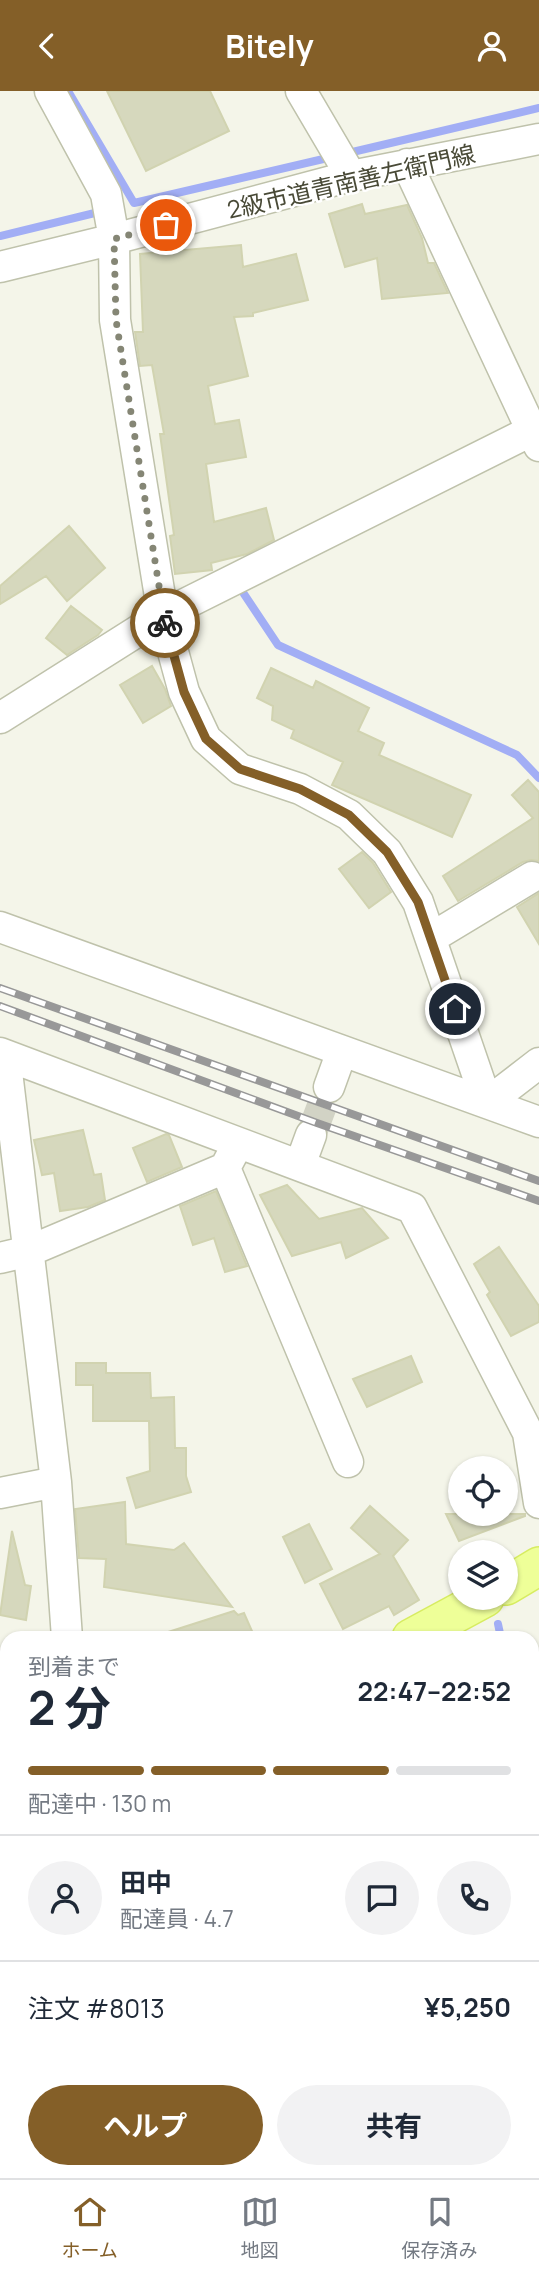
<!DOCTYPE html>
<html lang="ja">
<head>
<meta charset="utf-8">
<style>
  :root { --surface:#fff; --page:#f2f2f3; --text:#1f2937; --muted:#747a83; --line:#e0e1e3; --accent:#845f28 }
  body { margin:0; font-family:Manrope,"Noto Sans JP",sans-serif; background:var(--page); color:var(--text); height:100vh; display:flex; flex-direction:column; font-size:26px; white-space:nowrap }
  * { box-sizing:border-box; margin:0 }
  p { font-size:23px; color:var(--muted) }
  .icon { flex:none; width:38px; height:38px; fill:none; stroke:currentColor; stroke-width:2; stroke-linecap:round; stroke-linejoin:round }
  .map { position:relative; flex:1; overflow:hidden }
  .side { position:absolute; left:0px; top:1540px; width:539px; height:548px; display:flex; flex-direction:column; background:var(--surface); border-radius:21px 21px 0 0; box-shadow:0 2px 5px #0004 }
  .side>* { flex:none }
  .tools { position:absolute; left:448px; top:1365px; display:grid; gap:14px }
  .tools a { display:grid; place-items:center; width:70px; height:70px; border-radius:50%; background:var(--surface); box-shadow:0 2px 5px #0004; font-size:35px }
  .pin { position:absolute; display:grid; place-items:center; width:60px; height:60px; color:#fff; margin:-30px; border:4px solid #fff; border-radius:50%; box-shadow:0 2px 7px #0007 }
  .courier { position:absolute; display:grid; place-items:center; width:70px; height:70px; margin:-35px; border:5px solid #845f28; border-radius:50%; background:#fff; color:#222; box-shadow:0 2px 9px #0007 }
  .overview em { font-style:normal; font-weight:700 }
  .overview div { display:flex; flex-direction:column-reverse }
  .overview { display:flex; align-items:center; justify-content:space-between; height:119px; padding:0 28px }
  h1 { font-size:46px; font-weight:700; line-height:52px }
  .bar { display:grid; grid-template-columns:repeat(4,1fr); gap:10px 7px; align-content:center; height:84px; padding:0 28px }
  .bar i { height:9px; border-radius:5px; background:var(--line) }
  .bar .selected { background:var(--accent) }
  .bar p { grid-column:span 4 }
  .line { display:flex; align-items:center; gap:18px; padding:0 28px; border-top:2px solid var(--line) }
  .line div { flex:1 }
  .round { display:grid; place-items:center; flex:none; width:74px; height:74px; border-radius:37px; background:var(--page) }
  .primary-button { display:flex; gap:14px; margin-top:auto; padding:14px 28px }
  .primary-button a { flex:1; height:80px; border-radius:42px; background:var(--accent); color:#fff; font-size:28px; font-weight:700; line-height:80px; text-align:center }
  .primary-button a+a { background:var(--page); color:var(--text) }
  header { display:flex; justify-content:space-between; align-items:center; height:91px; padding:0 28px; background:var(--accent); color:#fff; font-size:32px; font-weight:700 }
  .tab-bar { display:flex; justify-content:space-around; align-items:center; height:98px; border-top:2px solid var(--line); background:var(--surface); font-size:19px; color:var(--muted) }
  .tab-bar a { display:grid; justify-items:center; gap:4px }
  .tab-bar .selected { color:var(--accent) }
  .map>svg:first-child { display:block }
  .sand { fill:#eefbc3 }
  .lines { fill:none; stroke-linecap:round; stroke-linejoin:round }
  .stream { stroke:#a2aef5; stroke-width:8 }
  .building { fill:#d6d8bd; stroke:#d1d3b0; stroke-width:2 }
  .minor-tunnel { stroke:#d2d3c5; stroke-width:30; stroke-dasharray:30 15; stroke-linecap:butt }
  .minor-casing { stroke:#bfc2ab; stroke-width:33 }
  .major-casing { stroke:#d7ec61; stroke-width:40 }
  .minor { stroke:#fff; stroke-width:30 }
  .major { stroke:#eeff98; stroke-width:37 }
  .rail-casing { stroke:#989898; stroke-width:8 }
  .rail { stroke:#fff; stroke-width:5; stroke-dasharray:16; stroke-linecap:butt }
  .done { stroke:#858675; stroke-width:7; stroke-dasharray:0 12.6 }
  .route { stroke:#845f28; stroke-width:9 }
  .labels { text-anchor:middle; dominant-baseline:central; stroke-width:5; stroke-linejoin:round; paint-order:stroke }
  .street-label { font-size:24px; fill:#494a37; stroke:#fff }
</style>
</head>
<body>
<header><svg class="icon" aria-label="back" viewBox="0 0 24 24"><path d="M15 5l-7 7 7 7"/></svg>Bitely<svg class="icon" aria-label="person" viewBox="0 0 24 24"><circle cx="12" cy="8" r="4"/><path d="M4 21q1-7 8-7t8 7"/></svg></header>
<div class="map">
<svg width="539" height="2087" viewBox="0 0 539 2087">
  <rect width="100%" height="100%" fill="#f4f5e9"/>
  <!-- sand -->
  <path class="sand" d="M539,2014V2087H470L468,2081H532V2015Z"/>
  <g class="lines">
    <!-- stream -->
    <path class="stream" d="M68,0L134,112L332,66
      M344,63L539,17
      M0,145L103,120
      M244,503L278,554L517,664L539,687
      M498,1533L501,1547
      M532,1678L539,1699"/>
  </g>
  <!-- building -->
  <path class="building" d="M107,0H210L229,40L146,80Z
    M362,113L365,123L407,114L422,147L428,172H434L448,202L382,208L377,167L345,176L329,123Z
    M241,154L243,176L296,163L308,209L253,222V225L234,226L248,285L208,295L215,333L239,329L246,366L206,373L214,431L266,417L274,449L247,463L211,472L212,479L175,483L170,445L174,444L160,343H164L152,274L140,275L135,241H143L140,163Z
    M69,435L105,477L67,510L46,485L0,513V495Z
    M71,515L102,539L98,544L67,564L46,547Z
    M152,575L165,598L171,615L143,632L120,594Z
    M271,577L313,597L316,590L369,617L358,640L384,652L379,664L471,704L452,746L332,694L343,671L291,647L294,639L272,629L273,615L257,607Z
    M528,689L539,701V770L531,769L523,771L458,810L443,785L533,727L512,704Z
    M362,761L373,772L391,801L369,817L339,778Z
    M539,802V853L517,816Z
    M83,1039L94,1084L101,1083L105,1109L88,1116L60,1120L54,1082L42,1084L34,1049Z
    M166,1043L169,1044L182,1076L147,1091L133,1057Z
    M287,1094L319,1128L362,1117L388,1147L346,1167L341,1151L292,1165L260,1104Z
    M216,1100L247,1175L225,1181L214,1147L193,1154L180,1115Z
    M499,1156L539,1215V1231L511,1245L487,1204L490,1201L474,1173Z
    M411,1265L422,1291L367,1316L353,1288Z
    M76,1272H106V1282H150L151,1307L174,1306L175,1357H186V1385L191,1401L136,1417L127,1387L150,1380L149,1330H93V1294H76Z
    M125,1411L126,1453L174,1459L184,1452L232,1516L104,1496L106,1468L79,1467L75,1418Z
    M370,1415L408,1449L393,1465L419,1509L394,1524L389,1515L343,1538L320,1493L380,1463L351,1437Z
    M446,1423H525V1425L459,1450Z
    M309,1433L332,1478L305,1492L283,1446Z
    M12,1440L25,1494L31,1495L26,1529L0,1524Z
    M234,1520L238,1524L244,1522L255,1547H163L162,1543Z"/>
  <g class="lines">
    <!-- minor-tunnel -->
    <path class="minor-tunnel" d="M311,1044L329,996"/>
    <!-- minor casing -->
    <g class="minor-casing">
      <path id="minor" d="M50,0L106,103L114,148L115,229L163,524L184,601L206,648L240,678L300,698L349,724L387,761L418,811L487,1012
        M301,0L351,85
        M407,73L539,355
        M0,176L114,148L351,85L539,48
        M0,627L163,524L539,336
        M0,836L539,1031
        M431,847L532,786
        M0,962L412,1117L528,1342L539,1412
        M5,964L56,1391L67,1547
        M329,996L342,960
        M487,1012L539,972
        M300,1074L311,1044
        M225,1077L348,1371
        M0,1167L29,1160L225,1077L234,1060
        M0,1402L56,1391"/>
    </g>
    <!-- major casing -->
    <g class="major-casing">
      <path id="major" d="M506,1495L539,1475
        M411,1547L485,1507
        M0,1686L7,1685"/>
    </g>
    <!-- minor -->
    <use href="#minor" class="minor"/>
    <!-- major -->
    <use href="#major" class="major"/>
    <!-- rail casing -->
    <g class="rail-casing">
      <path id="rail" d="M0,897L539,1090
        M0,915L317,1032L539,1110"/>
    </g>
    <!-- rail -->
    <use href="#rail" class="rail"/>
  </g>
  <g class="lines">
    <!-- done -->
    <path class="done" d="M165,532L116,229L114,148L166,134"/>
    <!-- route -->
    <path class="route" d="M165,532L184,601L206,648L240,678L300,698L349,724L387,761L418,811L455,918"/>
  </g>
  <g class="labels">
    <!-- street labels -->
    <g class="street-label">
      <text transform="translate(351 90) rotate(-13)">2級市道青南善左衛門線</text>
    </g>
  </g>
</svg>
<div class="tools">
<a><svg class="icon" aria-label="locate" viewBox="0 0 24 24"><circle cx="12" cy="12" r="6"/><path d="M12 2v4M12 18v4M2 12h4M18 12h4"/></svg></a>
<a><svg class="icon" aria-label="layers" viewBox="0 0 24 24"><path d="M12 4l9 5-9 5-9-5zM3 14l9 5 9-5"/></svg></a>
</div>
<div class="pin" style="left:166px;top:134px;background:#ea580c"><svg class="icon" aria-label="bag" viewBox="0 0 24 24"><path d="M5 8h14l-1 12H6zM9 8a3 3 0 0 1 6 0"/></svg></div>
<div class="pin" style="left:455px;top:918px;background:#1f2937"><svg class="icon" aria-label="home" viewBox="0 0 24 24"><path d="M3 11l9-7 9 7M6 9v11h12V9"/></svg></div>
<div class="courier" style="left:165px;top:532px"><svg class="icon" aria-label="bike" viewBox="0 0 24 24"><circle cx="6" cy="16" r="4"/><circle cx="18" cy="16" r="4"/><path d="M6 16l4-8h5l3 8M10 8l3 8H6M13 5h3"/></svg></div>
<section class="side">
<div class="overview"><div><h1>2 分</h1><p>到着まで</p></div><em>22:47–22:52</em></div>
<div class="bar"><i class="selected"></i><i class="selected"></i><i class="selected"></i><i></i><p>配達中 · 130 m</p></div>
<div class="line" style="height:126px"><a class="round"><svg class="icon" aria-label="person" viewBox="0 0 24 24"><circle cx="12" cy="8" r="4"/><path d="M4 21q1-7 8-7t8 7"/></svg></a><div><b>田中</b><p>配達員 · 4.7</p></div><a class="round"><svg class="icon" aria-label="chat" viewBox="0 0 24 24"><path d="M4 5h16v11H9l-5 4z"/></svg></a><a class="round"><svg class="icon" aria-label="phone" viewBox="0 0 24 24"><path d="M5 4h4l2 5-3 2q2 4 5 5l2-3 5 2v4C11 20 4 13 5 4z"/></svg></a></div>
<div class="line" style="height:91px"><div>注文 #8013</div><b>¥5,250</b></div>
<div class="primary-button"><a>ヘルプ</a><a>共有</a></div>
</section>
</div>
<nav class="tab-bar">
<a class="selected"><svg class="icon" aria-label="home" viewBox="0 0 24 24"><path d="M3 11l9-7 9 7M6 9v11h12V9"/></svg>ホーム</a>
<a><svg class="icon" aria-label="map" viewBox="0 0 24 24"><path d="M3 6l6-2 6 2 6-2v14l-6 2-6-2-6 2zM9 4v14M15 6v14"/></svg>地図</a>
<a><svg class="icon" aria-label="saved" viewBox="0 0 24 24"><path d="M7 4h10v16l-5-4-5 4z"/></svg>保存済み</a>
</nav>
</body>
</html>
